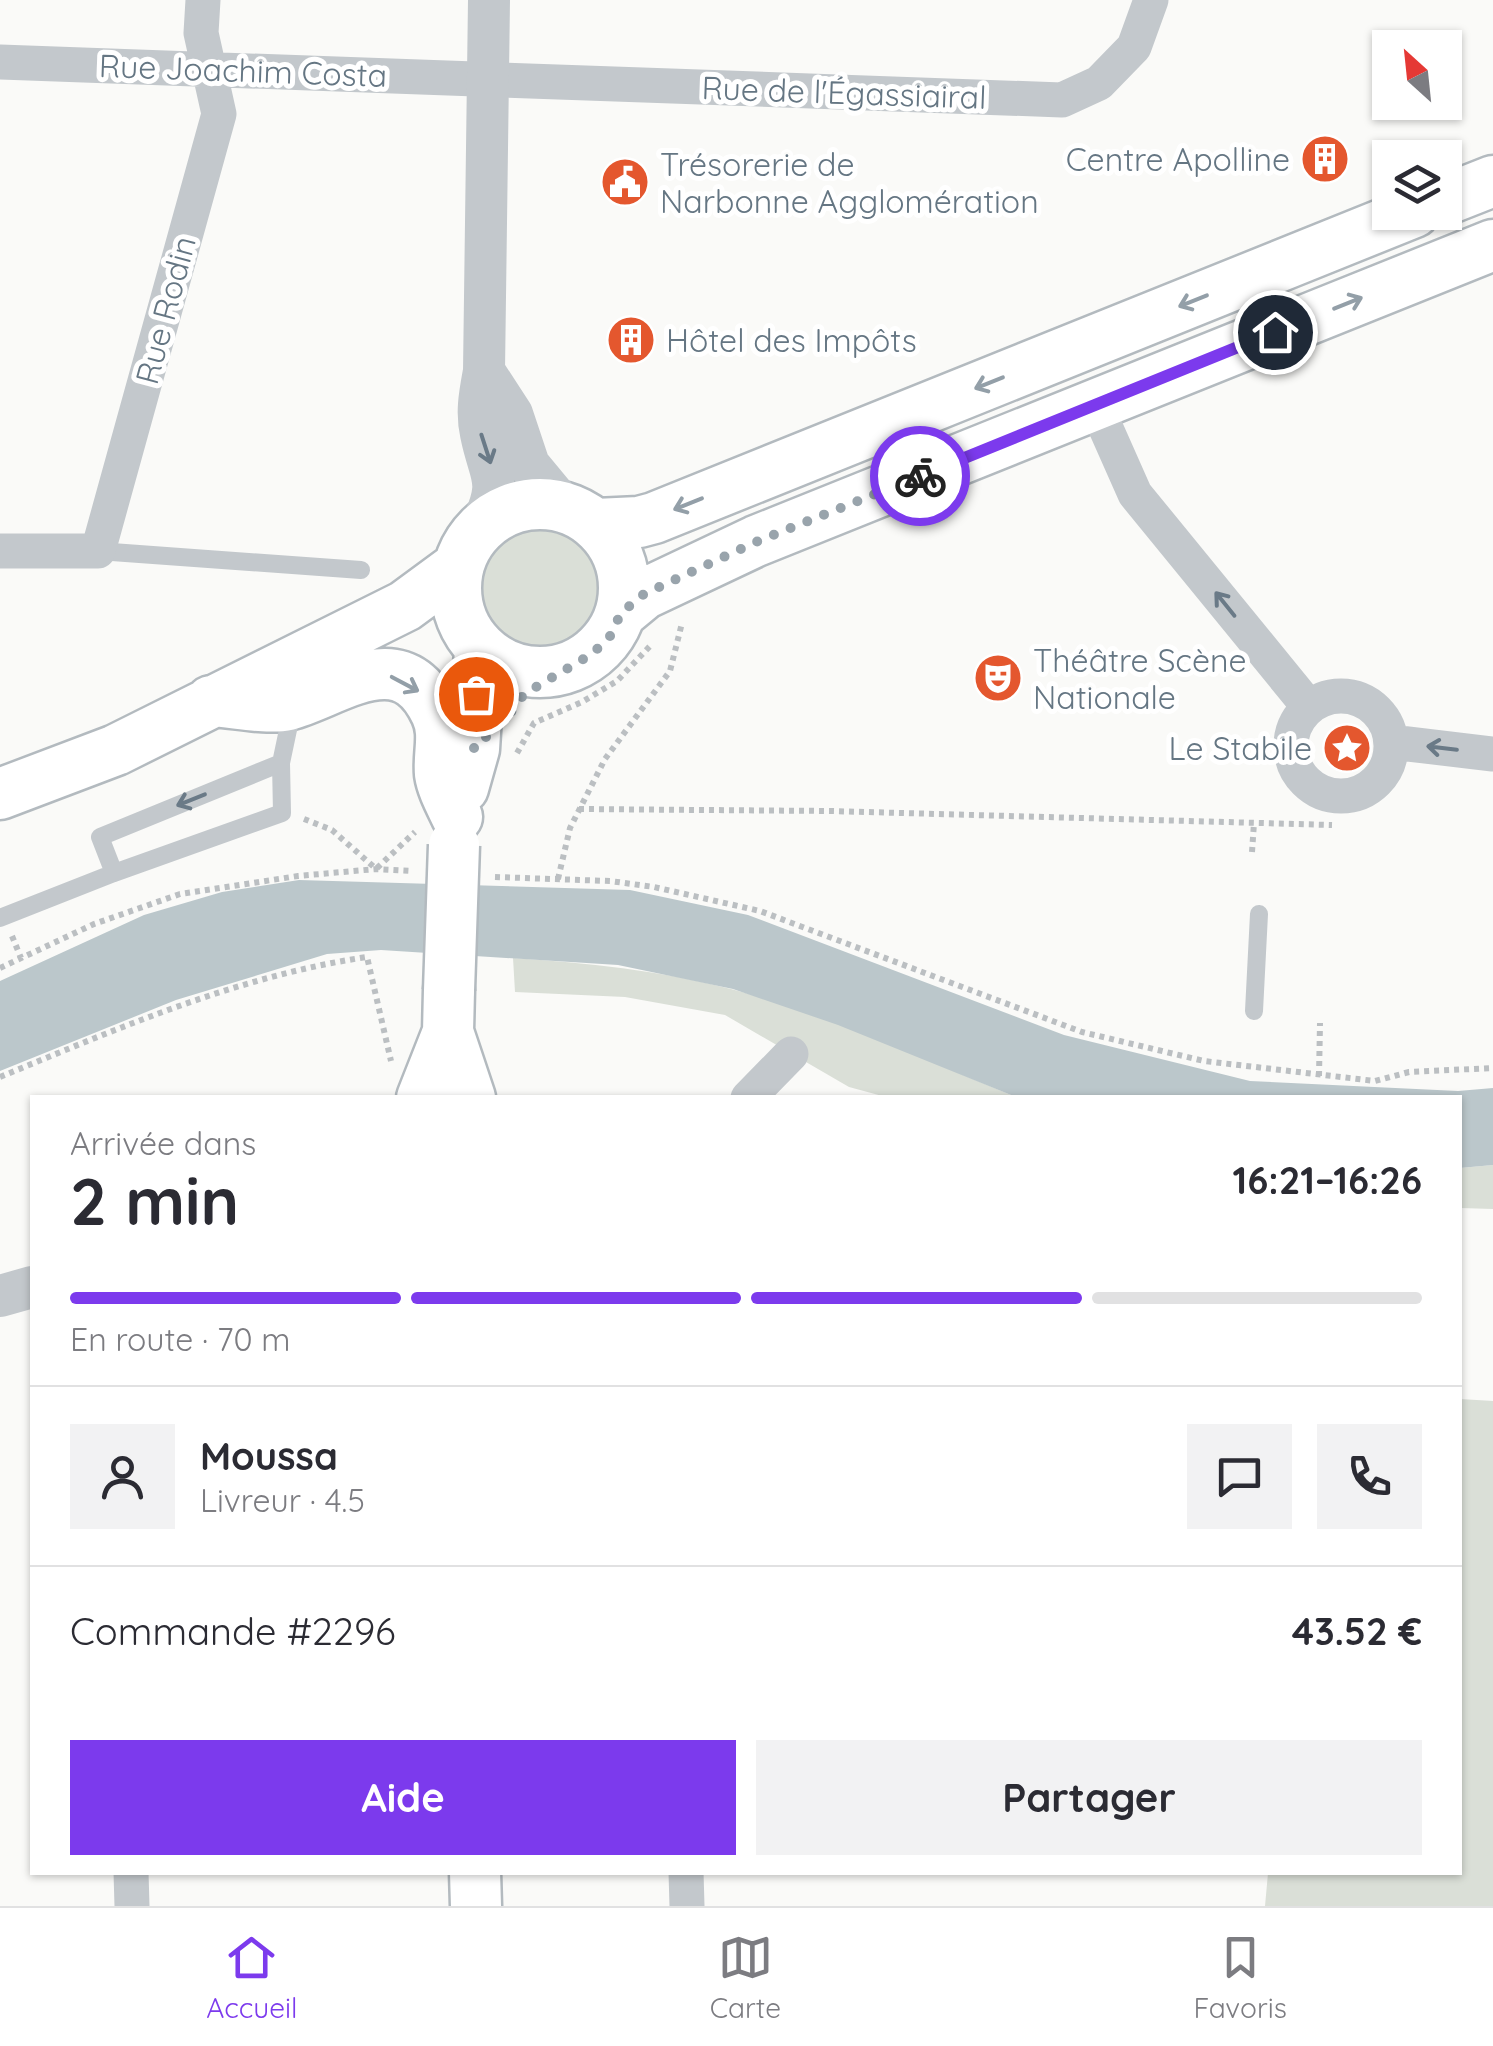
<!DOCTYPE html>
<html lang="fr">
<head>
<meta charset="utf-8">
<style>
  :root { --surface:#fff; --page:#f2f2f3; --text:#2b2b33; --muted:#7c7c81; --line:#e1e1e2; --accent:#7c3aed }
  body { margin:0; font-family:Quicksand,sans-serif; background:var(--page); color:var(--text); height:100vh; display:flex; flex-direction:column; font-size:38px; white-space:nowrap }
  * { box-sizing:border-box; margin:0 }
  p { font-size:32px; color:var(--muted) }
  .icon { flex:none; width:55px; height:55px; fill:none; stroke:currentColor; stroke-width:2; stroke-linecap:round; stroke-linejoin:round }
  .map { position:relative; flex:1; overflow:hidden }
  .sheet { position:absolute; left:30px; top:1095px; width:1432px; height:780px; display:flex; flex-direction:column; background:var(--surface); border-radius:0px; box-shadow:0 2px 8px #0004 }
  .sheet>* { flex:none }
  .needle { width:65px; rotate:333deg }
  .tools { position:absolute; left:1372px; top:30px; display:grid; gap:20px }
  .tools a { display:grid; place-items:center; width:90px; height:90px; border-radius:0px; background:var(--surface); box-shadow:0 2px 8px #0004; font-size:50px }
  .pin { position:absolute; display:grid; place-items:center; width:85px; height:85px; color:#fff; margin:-42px; border:5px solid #fff; border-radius:50%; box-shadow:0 2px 10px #0007 }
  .courier { position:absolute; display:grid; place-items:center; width:100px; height:100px; margin:-50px; border:8px solid #7c3aed; border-radius:50%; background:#fff; color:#222; box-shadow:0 2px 12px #0007 }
  .headline em { font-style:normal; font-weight:800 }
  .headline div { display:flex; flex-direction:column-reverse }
  .headline { display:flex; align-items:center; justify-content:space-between; height:170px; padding:0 40px }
  h1 { font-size:65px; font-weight:800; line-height:75px }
  .bar { display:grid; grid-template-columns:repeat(4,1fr); gap:15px 10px; align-content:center; height:120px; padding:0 40px }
  .bar i { height:12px; border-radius:8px; background:var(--line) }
  .bar .selected { background:var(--accent) }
  .bar p { grid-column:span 4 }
  .line { display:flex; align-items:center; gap:25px; padding:0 40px; border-top:2px solid var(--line) }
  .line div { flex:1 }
  .round { display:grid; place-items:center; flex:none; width:105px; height:105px; border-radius:0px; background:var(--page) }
  .primary-button { display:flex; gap:20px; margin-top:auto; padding:20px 40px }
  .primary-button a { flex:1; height:115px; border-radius:0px; background:var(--accent); color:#fff; font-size:40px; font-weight:800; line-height:115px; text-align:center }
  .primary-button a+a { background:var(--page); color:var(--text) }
  .tabs { display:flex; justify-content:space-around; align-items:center; height:140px; border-top:2px solid var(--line); background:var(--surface); font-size:28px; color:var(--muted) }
  .tabs a { display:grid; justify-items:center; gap:5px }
  .tabs .selected { color:var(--accent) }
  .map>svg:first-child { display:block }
  .green { fill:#dadfd7 }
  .water { fill:#bbc7cb }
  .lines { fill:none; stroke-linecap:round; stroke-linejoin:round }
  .secondary-casing { stroke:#b3babf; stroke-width:55 }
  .path { stroke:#bbbfc2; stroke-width:6; stroke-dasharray:5 5; stroke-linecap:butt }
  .service { stroke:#c3c8cc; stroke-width:18 }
  .minor { stroke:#c3c8cc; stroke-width:35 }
  .tertiary { stroke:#c3c8cc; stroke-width:42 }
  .secondary { stroke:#fff; stroke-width:50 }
  .secondary-bridge-casing { stroke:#b3babf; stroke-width:55; stroke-linecap:butt }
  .secondary-bridge { stroke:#fff; stroke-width:50 }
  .oneway { stroke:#939fa8 }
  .oneway2 { stroke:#6a7a87 }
  .done { stroke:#99a4ac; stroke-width:10; stroke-dasharray:0 18 }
  .route { stroke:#7c3aed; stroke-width:12 }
  .labels { text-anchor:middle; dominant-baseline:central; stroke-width:10; stroke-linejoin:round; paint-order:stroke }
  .street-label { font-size:32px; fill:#657683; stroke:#fff }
  .poi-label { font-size:32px; fill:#657683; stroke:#fff; text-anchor:start }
</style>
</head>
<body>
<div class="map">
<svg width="1493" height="1906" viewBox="0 0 1493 1906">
  <rect width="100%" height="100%" fill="#fafaf8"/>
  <!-- green -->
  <path class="green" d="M479 589a60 60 0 1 1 120 0a60 60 0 1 1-120 0Z
    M513,958C587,963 659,970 731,989C829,1015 923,1059 1016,1097H886L849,1087L725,1015L625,997L515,992Z
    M1493,1165V1209L1460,1208V1168Z
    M1460,1399L1493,1401V1906H1265L1268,1873L1460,1872Z"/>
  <!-- water -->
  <path class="water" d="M299,880L630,890L748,915L1064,1035L1250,1081L1458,1091L1493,1088V1165L1460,1168V1098L1016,1097L838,1025L733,989L618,965L381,950L327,954L176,1000L0,1071V981L144,915L222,892Z"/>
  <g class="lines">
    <!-- secondary casing -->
    <g class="secondary-casing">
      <path id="secondary" d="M1445,200L1493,181
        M456 588a84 84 0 1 1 168 0a84 84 0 1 1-168 0Z
        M596,524L639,522L654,518L1414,212
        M621,613L644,594L756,541L1493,245
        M211,701C234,702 266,710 288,705C337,692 401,638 436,713C446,734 438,753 440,774C442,788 451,804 457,817
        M463,788L474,749L480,650
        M0,794L116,750L405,606L458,567
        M448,1032L470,1098
        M422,1098L448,1032L449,990
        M475,1872L476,1906"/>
    </g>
    <!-- path -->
    <path class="path" d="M517,753L534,723L582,702L617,681L651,645
      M579,809L830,811L1332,825
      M304,819L332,830L375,868
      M1252,852L1254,823
      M377,868L415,832
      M495,877L610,881L654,887L760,911L1082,1032L1204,1061L1375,1081L1409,1072L1493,1068
      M558,879L570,828L605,759L670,671L682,623
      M12,936L21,958
      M0,968L94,924L180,894L298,876L376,869L412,871
      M1319,1076L1320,1023
      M0,1077C119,1028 238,976 367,957L391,1061"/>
    <!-- service -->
    <path class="service" d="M98,551L361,570
      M114,873L100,837L281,763
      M0,918L114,873L282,813L281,763L289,725L285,706
      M1254,1011L1259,914"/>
    <!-- minor -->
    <path class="minor" d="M0,62L1062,100L1099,83L1134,47L1151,0
      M1096,406L1135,494L1309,707
      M0,551H98L219,114L201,33L203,0
      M1291 746a50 50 0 1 1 100 0a50 50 0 1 1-100 0Z
      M1391,742L1493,754
      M748,1098L791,1054
      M131,1872L132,1906
      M686,1872L687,1906"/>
    <!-- tertiary -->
    <path class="tertiary" d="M484,371L512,414L529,465L563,506
      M482,525C503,478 490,479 481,434C476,412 480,393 484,371L489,0
      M0,1296L32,1287"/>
    <!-- secondary -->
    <use href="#secondary" class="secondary"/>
    <!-- secondary-bridge casing -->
    <g class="secondary-bridge-casing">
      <path id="secondary-bridge" d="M449,990L454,845"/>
    </g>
    <!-- secondary-bridge -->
    <use href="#secondary-bridge" class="secondary-bridge"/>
  </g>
  <!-- one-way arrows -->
  <defs><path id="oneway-shaft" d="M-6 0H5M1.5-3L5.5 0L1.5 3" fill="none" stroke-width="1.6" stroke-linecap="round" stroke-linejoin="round" transform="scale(2.5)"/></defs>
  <g class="oneway">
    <use href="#oneway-shaft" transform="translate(1193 301) rotate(158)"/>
    <use href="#oneway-shaft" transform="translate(1348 303) rotate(-22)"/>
    <use href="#oneway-shaft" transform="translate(989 383) rotate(158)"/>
    <use href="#oneway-shaft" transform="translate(688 504) rotate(158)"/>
    <use href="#oneway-shaft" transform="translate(405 684) rotate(28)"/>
  </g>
  <g class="oneway2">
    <use href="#oneway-shaft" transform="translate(486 449) rotate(72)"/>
    <use href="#oneway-shaft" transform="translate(1225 604) rotate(-129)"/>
    <use href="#oneway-shaft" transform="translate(1442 748) rotate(-173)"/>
    <use href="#oneway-shaft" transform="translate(191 800) rotate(158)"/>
  </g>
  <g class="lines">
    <!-- done -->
    <path class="done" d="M476,694L474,749L511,712L524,694L592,654L610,636L621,613L644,594L756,542L920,476"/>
    <!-- route -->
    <path class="route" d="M920,476L1275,332"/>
  </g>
  <!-- icons -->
  <defs>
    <g id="building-disc" transform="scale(2.5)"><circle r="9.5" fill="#e4572e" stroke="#fff"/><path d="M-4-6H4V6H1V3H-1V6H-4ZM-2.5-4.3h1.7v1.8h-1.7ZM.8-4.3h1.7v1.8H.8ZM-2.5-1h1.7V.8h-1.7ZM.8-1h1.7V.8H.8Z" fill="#fff"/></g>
    <g id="civic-disc" transform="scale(2.5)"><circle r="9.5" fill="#e4572e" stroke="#fff"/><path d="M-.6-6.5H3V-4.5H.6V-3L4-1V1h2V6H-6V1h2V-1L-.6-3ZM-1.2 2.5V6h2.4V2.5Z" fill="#fff"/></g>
    <g id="theatre-disc" transform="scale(2.5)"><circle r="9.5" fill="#e4572e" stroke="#fff"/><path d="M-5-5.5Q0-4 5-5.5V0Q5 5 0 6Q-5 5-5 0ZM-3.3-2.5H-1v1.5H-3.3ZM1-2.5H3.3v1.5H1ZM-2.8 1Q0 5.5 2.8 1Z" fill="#fff"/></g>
    <g id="sight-disc" transform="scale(2.5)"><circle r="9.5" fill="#e4572e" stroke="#fff"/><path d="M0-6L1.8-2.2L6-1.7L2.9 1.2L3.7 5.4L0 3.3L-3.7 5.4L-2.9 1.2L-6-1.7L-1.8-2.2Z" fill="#fff"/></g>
  </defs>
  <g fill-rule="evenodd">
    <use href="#building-disc" x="1325" y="159"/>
    <use href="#civic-disc" x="625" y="182"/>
    <use href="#building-disc" x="631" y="340"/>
    <use href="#theatre-disc" x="998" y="678"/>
    <use href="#sight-disc" x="1347" y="748"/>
  </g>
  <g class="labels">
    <!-- street labels -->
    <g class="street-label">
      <text transform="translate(243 70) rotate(2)">Rue Joachim Costa</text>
      <text transform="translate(844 92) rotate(2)">Rue de l'Égassiairal</text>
      <text transform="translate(165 310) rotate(-75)">Rue Rodin</text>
    </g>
    <!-- poi labels -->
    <g class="poi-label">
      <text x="1290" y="159" text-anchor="end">Centre Apolline</text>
      <text x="660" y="164">Trésorerie de<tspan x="660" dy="37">Narbonne Agglomération</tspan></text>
      <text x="666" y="340">Hôtel des Impôts</text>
      <text x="1033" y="660">Théâtre Scène<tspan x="1033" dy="37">Nationale</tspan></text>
      <text x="1312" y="748" text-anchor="end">Le Stabile</text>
    </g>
  </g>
</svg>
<div class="tools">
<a><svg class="needle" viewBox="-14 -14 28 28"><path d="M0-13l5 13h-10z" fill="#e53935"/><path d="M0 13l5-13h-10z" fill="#7c7c81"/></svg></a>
<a><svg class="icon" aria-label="layers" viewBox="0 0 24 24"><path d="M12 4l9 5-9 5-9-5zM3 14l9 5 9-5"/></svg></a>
</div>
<div class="pin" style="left:476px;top:694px;background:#ea580c"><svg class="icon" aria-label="bag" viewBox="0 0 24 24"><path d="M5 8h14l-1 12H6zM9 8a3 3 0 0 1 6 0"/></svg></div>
<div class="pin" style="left:1275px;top:332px;background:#1f2937"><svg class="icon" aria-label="home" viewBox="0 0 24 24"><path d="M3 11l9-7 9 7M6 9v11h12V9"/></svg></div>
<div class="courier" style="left:920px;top:476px"><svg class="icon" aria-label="bike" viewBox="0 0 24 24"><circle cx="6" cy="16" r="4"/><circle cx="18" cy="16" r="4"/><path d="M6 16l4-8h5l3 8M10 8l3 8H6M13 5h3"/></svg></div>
<section class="sheet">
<div class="headline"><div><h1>2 min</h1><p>Arrivée dans</p></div><em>16:21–16:26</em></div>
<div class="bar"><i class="selected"></i><i class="selected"></i><i class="selected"></i><i></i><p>En route · 70 m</p></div>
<div class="line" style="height:180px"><a class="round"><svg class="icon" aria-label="person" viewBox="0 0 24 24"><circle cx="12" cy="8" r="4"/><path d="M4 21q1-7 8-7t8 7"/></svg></a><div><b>Moussa</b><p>Livreur · 4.5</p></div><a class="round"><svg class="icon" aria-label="chat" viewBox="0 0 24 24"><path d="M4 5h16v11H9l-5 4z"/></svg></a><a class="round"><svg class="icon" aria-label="phone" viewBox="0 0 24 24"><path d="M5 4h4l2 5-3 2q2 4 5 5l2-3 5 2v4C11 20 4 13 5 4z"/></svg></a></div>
<div class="line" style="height:130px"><div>Commande #2296</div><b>43.52 €</b></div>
<div class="primary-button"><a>Aide</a><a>Partager</a></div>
</section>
</div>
<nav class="tabs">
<a class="selected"><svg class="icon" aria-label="home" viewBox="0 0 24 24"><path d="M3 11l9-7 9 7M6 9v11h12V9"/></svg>Accueil</a>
<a><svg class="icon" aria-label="map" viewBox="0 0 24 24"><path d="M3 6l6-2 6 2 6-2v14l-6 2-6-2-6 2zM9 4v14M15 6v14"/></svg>Carte</a>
<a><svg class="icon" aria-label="saved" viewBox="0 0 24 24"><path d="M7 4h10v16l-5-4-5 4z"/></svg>Favoris</a>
</nav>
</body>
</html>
